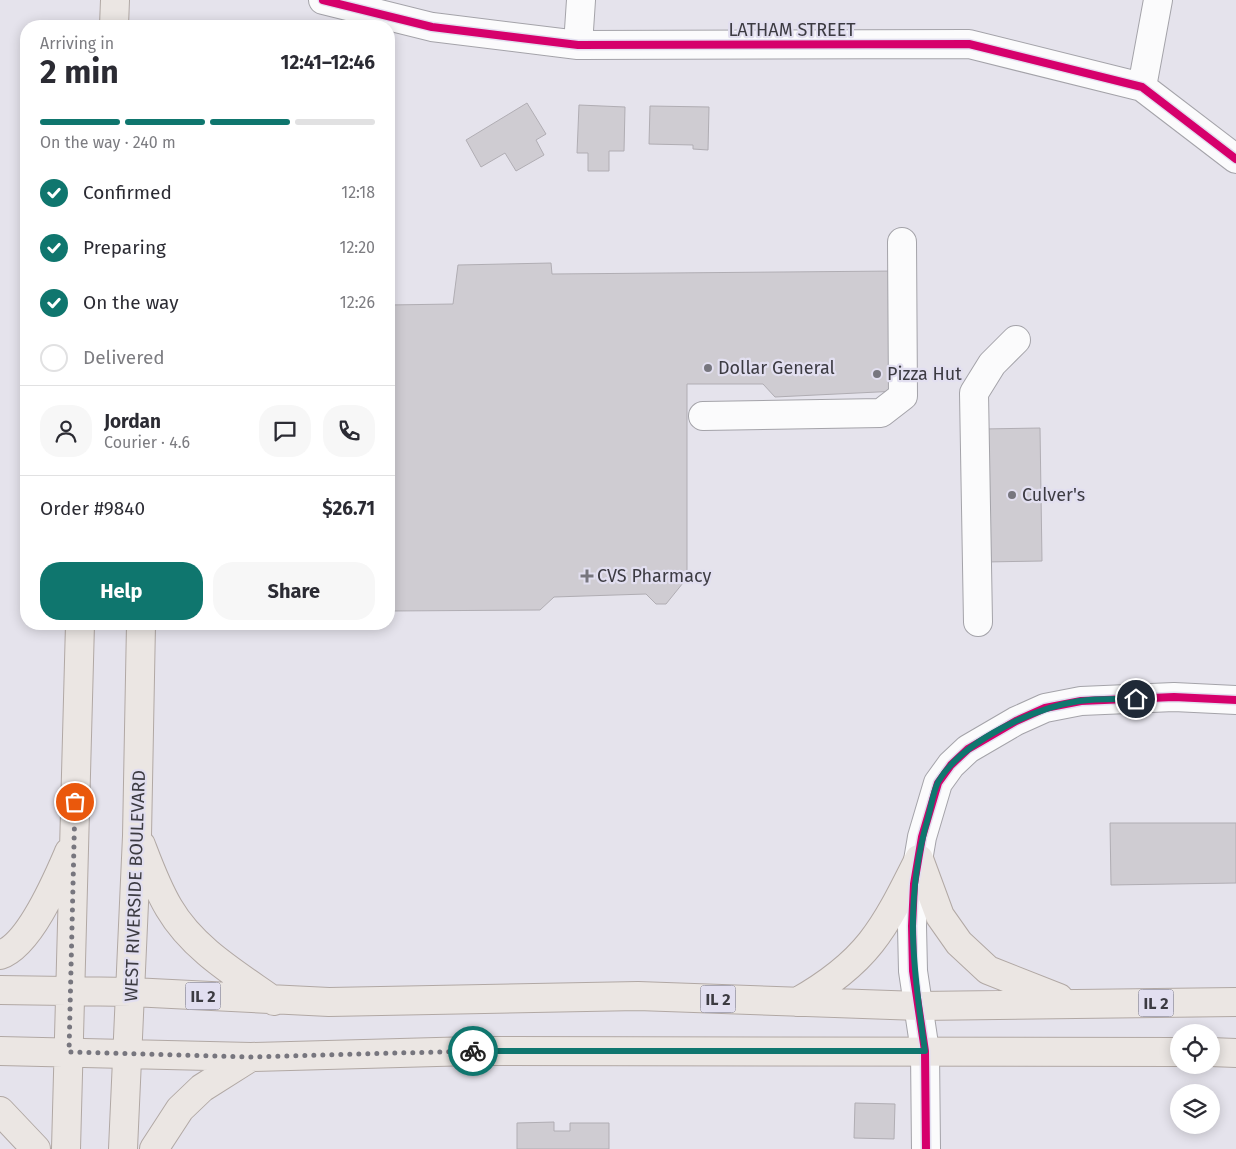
<!DOCTYPE html>
<html lang="en">
<head>
<meta charset="utf-8">
<style>
  :root { --surface:#fff; --page:#f7f7f7; --text:#2b2b33; --muted:#7c7c81; --line:#e1e1e2; --accent:#0f766e }
  body { margin:0; font-family:"Fira Sans",sans-serif; background:var(--page); color:var(--text); height:100vh; display:flex; flex-direction:column; font-size:19px; white-space:nowrap }
  * { box-sizing:border-box; margin:0 }
  p { font-size:16px; color:var(--muted) }
  .icon { flex:none; width:28px; height:28px; fill:none; stroke:currentColor; stroke-width:2; stroke-linecap:round; stroke-linejoin:round }
  .map { position:relative; flex:1; overflow:hidden }
  .sheet { position:absolute; left:20px; top:20px; width:375px; height:610px; display:flex; flex-direction:column; background:var(--surface); border-radius:20px; box-shadow:0 2px 12px #0003 }
  .sheet>* { flex:none }
  .buttons { position:absolute; left:1170px; top:1024px; display:grid; gap:10px }
  .buttons a { display:grid; place-items:center; width:50px; height:50px; border-radius:50%; background:var(--surface); box-shadow:0 2px 12px #0003; font-size:25px }
  .pin { position:absolute; display:grid; place-items:center; width:42px; height:42px; color:#fff; margin:-21px; border:2px solid #fff; border-radius:50%; box-shadow:0 1px 5px #0007 }
  .courier { position:absolute; display:grid; place-items:center; width:50px; height:50px; margin:-25px; border:4px solid #0f766e; border-radius:50%; background:#fff; color:#222; box-shadow:0 1px 6px #0007 }
  .overview em { font-style:normal; font-weight:700 }
  .overview div { display:flex; flex-direction:column-reverse }
  .overview { display:flex; align-items:center; justify-content:space-between; height:85px; padding:0 20px }
  h1 { font-size:32px; font-weight:700; line-height:38px }
  .bar { display:grid; grid-template-columns:repeat(4,1fr); gap:8px 5px; align-content:center; height:60px; padding:0 20px }
  .bar i { height:6px; border-radius:4px; background:var(--line) }
  .bar .active { background:var(--accent) }
  .bar p { grid-column:span 4 }
  .line { display:flex; align-items:center; gap:12px; padding:0 20px; border-top:1px solid var(--line) }
  .line div { flex:1 }
  .round { display:grid; place-items:center; flex:none; width:52px; height:52px; border-radius:20px; background:var(--page) }
  ol { padding:0 20px; list-style:none }
  li { display:flex; align-items:center; gap:15px; height:55px }
  li p { margin-inline-start:auto }
  li .icon { padding:5px; border-radius:50%; background:var(--accent); color:#fff; stroke-width:4 }
  li:last-child { color:var(--muted) }
  li i { width:28px; height:28px; border:2px solid var(--line); border-radius:50% }
  .cta { display:flex; gap:10px; margin-top:auto; padding:10px 20px }
  .cta a { flex:1; height:58px; border-radius:20px; background:var(--accent); color:#fff; font-size:20px; font-weight:700; line-height:58px; text-align:center }
  .cta a+a { background:var(--page); color:var(--text) }
  .map>svg:first-child { display:block }
  .building { fill:#cfccd2; stroke:#b0adb3 }
  .lines { fill:none; stroke-linecap:round; stroke-linejoin:round }
  .minor-casing { stroke:#a4a3a9; stroke-width:30 }
  .major-casing { stroke:#b1a8a4; stroke-width:30 }
  .minor { stroke:#fbfbfc; stroke-width:28 }
  .major { stroke:#ebe6e3; stroke-width:28 }
  .cycleway-casing { stroke:#e2dff0; stroke-width:11 }
  .cycleway { stroke:#d6006c; stroke-width:8 }
  .done { stroke:#77767e; stroke-width:5; stroke-dasharray:0 9 }
  .route { stroke:#0f766e; stroke-width:6 }
  .poi-dot { fill:#77767e; stroke:#e2dff0; stroke-width:2 }
  .labels { text-anchor:middle; dominant-baseline:central; stroke-width:4.5; stroke-linejoin:round; paint-order:stroke }
  .shield { fill:#e2dff0; stroke:#6e6c76; stroke-width:1 }
  .shield-label { font-size:16px; font-weight:bold; fill:#3c3b42 }
  .street-label { font-size:18px; fill:#3c3b42; stroke:#e2dff0 }
  .poi-label { font-size:18px; fill:#3c3b42; stroke:#e2dff0; text-anchor:start }
</style>
</head>
<body>
<div class="map">
<svg width="1236" height="1149" viewBox="0 0 1236 1149">
  <rect width="100%" height="100%" fill="#e5e3ec"/>
  <!-- building -->
  <path class="building" d="M527,103L546,134L536,140L544,155L516,171L505,153L481,167L466,140Z
    M579,105L625,107L624,151H609V171H588V153H577Z
    M650,106L709,107L708,150L693,149V145L649,144Z
    M551,263L552,274L897,271L898,391L775,397L763,384H687V578L666,604H656L646,594L554,597L540,610L389,611V305L453,304L458,265Z
    M1040,428L1042,561L985,562L983,429Z
    M1110,823H1236V883L1111,885Z
    M855,1103L895,1104L894,1139L854,1138Z
    M554,1122V1131H570V1123H609V1149H517V1123Z"/>
  <g class="lines">
    <!-- minor casing -->
    <g class="minor-casing">
      <path id="minor" d="M323,0L432,27L578,45L969,44L1142,87L1236,159
        M578,45L581,0
        M1142,87L1158,0
        M703,416L881,413L903,396L902,242
        M978,622L974,393L992,364L1016,340
        M926,1149L925,1051L913,971L912,926L914,884L922,837L938,783L951,765L968,749L1016,721L1045,708L1081,701L1174,697L1236,700"/>
    </g>
    <!-- major casing -->
    <g class="major-casing">
      <path id="major" d="M114,26L115,0
        M141,845C149,866 157,888 169,908C193,949 236,974 274,1001
        M919,859L940,916L959,943L988,970L1059,998
        M0,955C30,945 57,880 69,852
        M0,990L132,992L329,1002L638,996L919,1006L1236,1002
        M797,1002C868,962 884,929 919,859
        M0,1051L251,1057L473,1051L1179,1052
        M1211,1052L1236,1053
        M0,1111L36,1149
        M66,1149L80,624
        M123,1149L137,836L141,624
        M154,1149L180,1109L202,1088L251,1057"/>
    </g>
    <!-- minor -->
    <use href="#minor" class="minor"/>
    <!-- major -->
    <use href="#major" class="major"/>
    <!-- cycleway casing -->
    <g class="cycleway-casing">
      <path id="cycleway" d="M323,0L432,27L578,45L969,44L1142,87L1236,159
        M926,1149L925,1051L913,971L912,926L914,884L922,837L938,783L951,765L968,749L1016,721L1045,708L1081,701L1174,697L1236,700"/>
    </g>
    <!-- cycleway -->
    <use href="#cycleway" class="cycleway"/>
  </g>
  <g class="lines">
    <!-- done -->
    <path class="done" d="M75,802L69,1052L251,1057L473,1051"/>
    <!-- route -->
    <path class="route" d="M473,1051H925C913,969 904,900 928,818C931,807 933,792 938,782C962,741 1034,708 1079,701C1097,698 1117,699 1136,699"/>
  </g>
  <!-- markers -->
  <g class="poi-dot">
    <circle cx="708" cy="368" r="5"/>
    <circle cx="877" cy="374" r="5"/>
    <circle cx="1012" cy="495" r="5"/>
    <path d="M584.5 568.5h5v5h5v5h-5v5h-5v-5h-5v-5h5z"/>
  </g>
  <g class="labels">
    <!-- shield labels -->
    <g class="shield">
      <rect x="185.5" y="982.5" width="35" height="27" rx="4"/>
      <rect x="700.5" y="985.5" width="35" height="27" rx="4"/>
      <rect x="1138.5" y="989.5" width="35" height="27" rx="4"/>
    </g>
    <g class="shield-label">
      <text x="203" y="996">IL 2</text>
      <text x="718" y="999">IL 2</text>
      <text x="1156" y="1003">IL 2</text>
    </g>
    <!-- street labels -->
    <g class="street-label">
      <text x="792" y="30">LATHAM STREET</text>
      <text transform="translate(135 886) rotate(-88)">WEST RIVERSIDE BOULEVARD</text>
    </g>
    <!-- poi labels -->
    <g class="poi-label">
      <text x="718" y="368">Dollar General</text>
      <text x="887" y="374">Pizza Hut</text>
      <text x="1022" y="495">Culver's</text>
      <text x="597" y="576">CVS Pharmacy</text>
    </g>
  </g>
</svg>
<div class="buttons">
<a><svg class="icon" aria-label="locate" viewBox="0 0 24 24"><circle cx="12" cy="12" r="6"/><path d="M12 2v4M12 18v4M2 12h4M18 12h4"/></svg></a>
<a><svg class="icon" aria-label="layers" viewBox="0 0 24 24"><path d="M12 4l9 5-9 5-9-5zM3 14l9 5 9-5"/></svg></a>
</div>
<div class="pin" style="left:75px;top:802px;background:#ea580c"><svg class="icon" aria-label="bag" viewBox="0 0 24 24"><path d="M5 8h14l-1 12H6zM9 8a3 3 0 0 1 6 0"/></svg></div>
<div class="pin" style="left:1136px;top:699px;background:#1f2937"><svg class="icon" aria-label="home" viewBox="0 0 24 24"><path d="M3 11l9-7 9 7M6 9v11h12V9"/></svg></div>
<div class="courier" style="left:473px;top:1051px"><svg class="icon" aria-label="bike" viewBox="0 0 24 24"><circle cx="6" cy="16" r="4"/><circle cx="18" cy="16" r="4"/><path d="M6 16l4-8h5l3 8M10 8l3 8H6M13 5h3"/></svg></div>
<section class="sheet">
<div class="overview"><div><h1>2 min</h1><p>Arriving in</p></div><em>12:41–12:46</em></div>
<div class="bar"><i class="active"></i><i class="active"></i><i class="active"></i><i></i><p>On the way · 240 m</p></div>
<ol>
<li><svg class="icon" aria-label="check" viewBox="0 0 24 24"><path d="M5 12l5 5 9-10"/></svg>Confirmed<p>12:18</p></li>
<li><svg class="icon" aria-label="check" viewBox="0 0 24 24"><path d="M5 12l5 5 9-10"/></svg>Preparing<p>12:20</p></li>
<li><svg class="icon" aria-label="check" viewBox="0 0 24 24"><path d="M5 12l5 5 9-10"/></svg>On the way<p>12:26</p></li>
<li><i></i>Delivered</li>
</ol>
<div class="line" style="height:90px"><a class="round"><svg class="icon" aria-label="person" viewBox="0 0 24 24"><circle cx="12" cy="8" r="4"/><path d="M4 21q1-7 8-7t8 7"/></svg></a><div><b>Jordan</b><p>Courier · 4.6</p></div><a class="round"><svg class="icon" aria-label="chat" viewBox="0 0 24 24"><path d="M4 5h16v11H9l-5 4z"/></svg></a><a class="round"><svg class="icon" aria-label="phone" viewBox="0 0 24 24"><path d="M5 4h4l2 5-3 2q2 4 5 5l2-3 5 2v4C11 20 4 13 5 4z"/></svg></a></div>
<div class="line" style="height:65px"><div>Order #9840</div><b>$26.71</b></div>
<div class="cta"><a>Help</a><a>Share</a></div>
</section>
</div>
</body>
</html>
